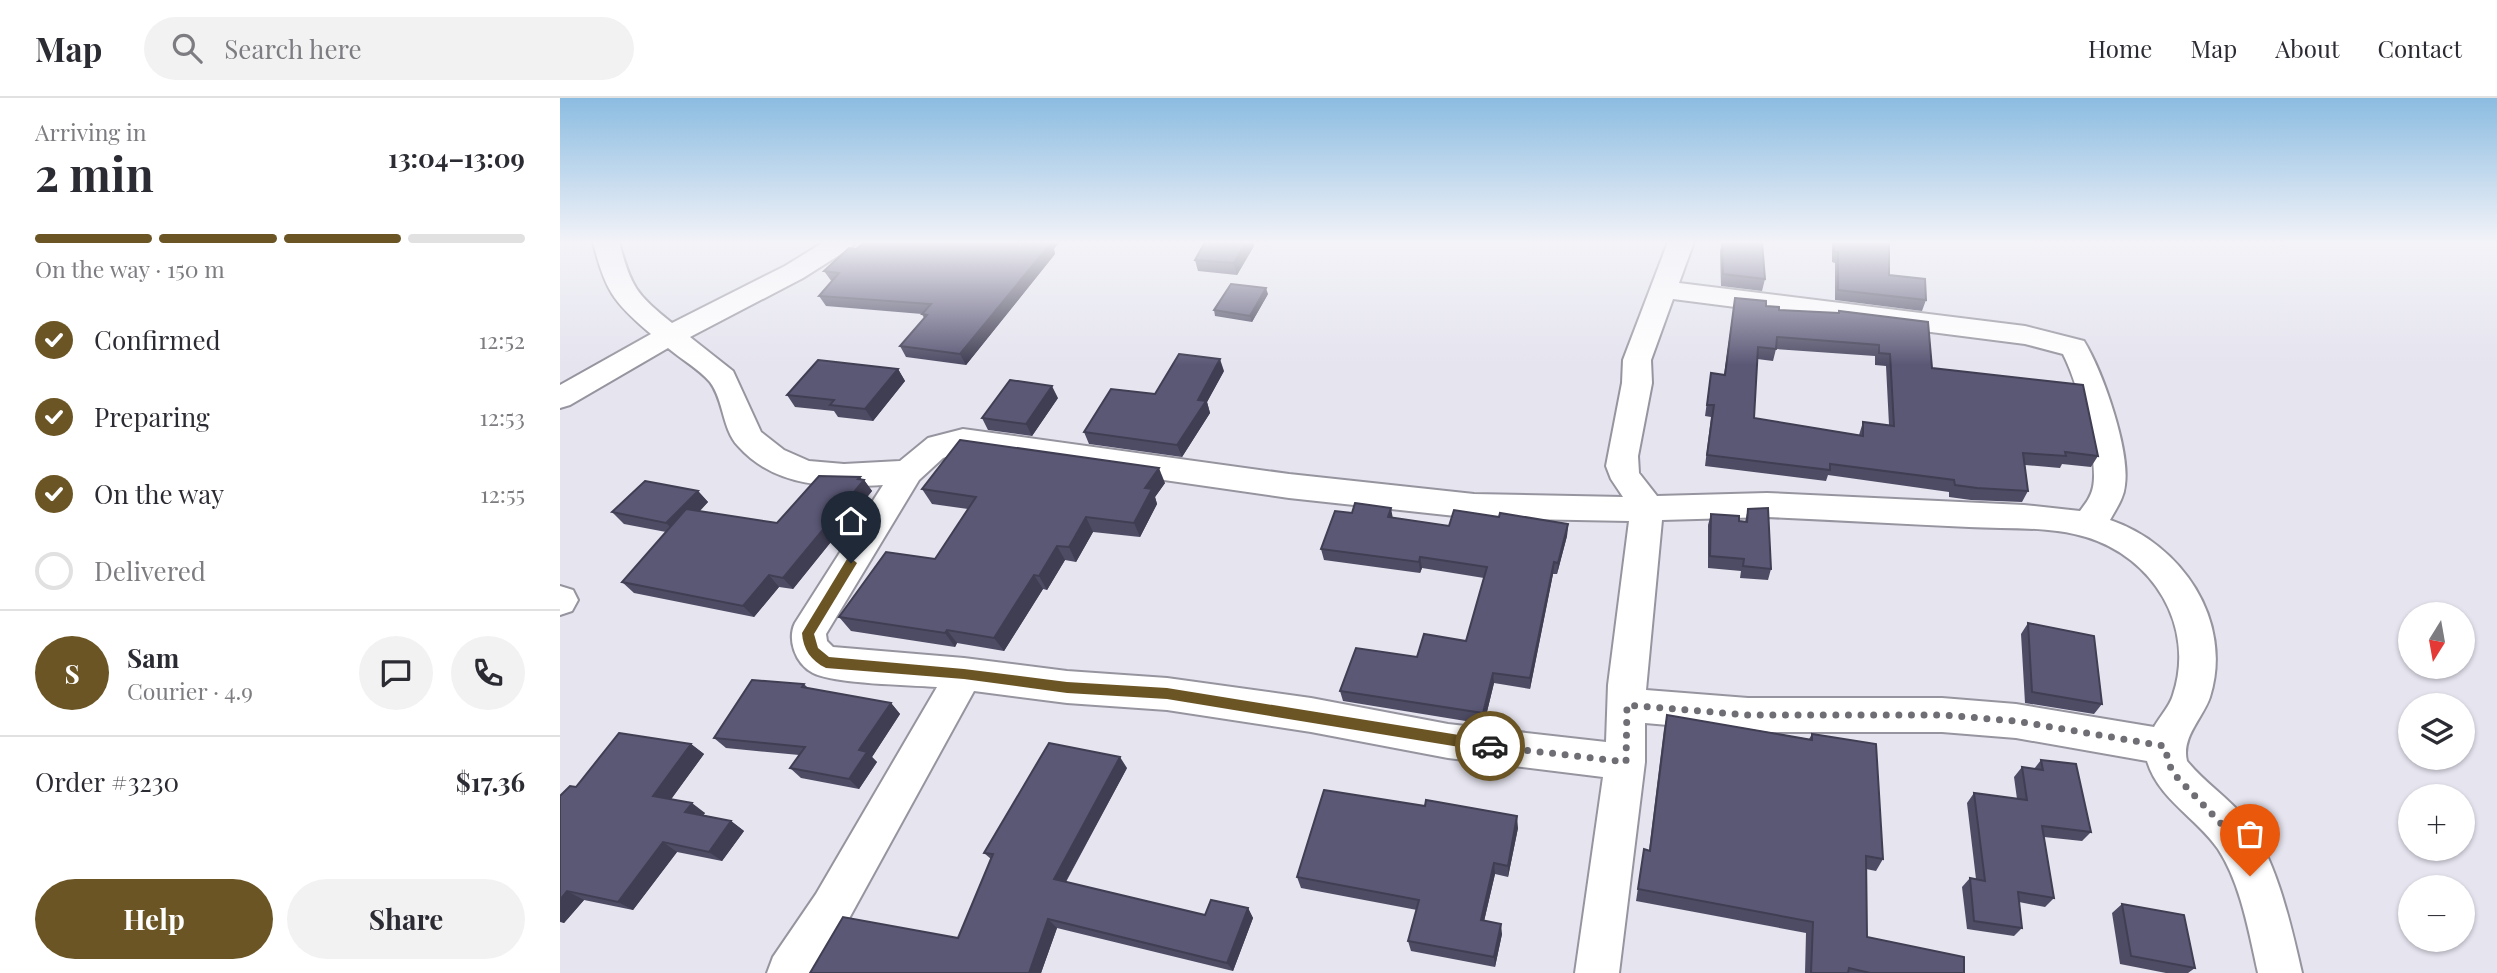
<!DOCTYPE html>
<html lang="en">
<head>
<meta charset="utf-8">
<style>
  :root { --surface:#fff; --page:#f2f2f3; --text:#2b2b33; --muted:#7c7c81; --line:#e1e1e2; --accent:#6b5524 }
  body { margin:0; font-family:"Playfair Display",serif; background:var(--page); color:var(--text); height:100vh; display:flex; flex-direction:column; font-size:26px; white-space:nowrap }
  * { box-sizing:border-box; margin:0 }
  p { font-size:23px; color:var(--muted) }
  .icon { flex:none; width:38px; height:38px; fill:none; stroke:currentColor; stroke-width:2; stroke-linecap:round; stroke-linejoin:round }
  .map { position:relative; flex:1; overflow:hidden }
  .side { display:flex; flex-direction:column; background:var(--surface); width:560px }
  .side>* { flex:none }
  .needle { width:46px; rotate:191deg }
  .tools { position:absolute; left:1838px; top:504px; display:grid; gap:14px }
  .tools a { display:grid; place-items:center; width:77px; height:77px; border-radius:50%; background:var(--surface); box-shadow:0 2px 5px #0004; font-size:35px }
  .pin { position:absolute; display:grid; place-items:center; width:60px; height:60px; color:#fff; margin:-72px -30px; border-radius:50% 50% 50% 0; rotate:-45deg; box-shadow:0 0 7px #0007 }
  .pin .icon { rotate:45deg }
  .courier { position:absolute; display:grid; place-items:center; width:70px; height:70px; margin:-35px; border:5px solid #6b5524; border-radius:50%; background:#fff; color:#222; box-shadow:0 2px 9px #0007 }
  .summary em { font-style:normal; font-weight:700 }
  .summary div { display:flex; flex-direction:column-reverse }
  .summary { display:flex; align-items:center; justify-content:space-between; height:119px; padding:0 35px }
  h1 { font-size:46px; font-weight:700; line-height:52px }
  .bar { display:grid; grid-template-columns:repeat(4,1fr); gap:10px 7px; align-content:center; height:84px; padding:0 35px }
  .bar i { height:9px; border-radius:5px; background:var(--line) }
  .bar .active { background:var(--accent) }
  .bar p { grid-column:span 4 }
  .line { display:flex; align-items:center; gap:18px; padding:0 35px; border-top:2px solid var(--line) }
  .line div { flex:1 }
  .round { display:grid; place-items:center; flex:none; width:74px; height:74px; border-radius:37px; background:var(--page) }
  ol { padding:0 35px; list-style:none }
  li { display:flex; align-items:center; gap:21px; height:77px }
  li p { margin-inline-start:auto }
  li .icon { padding:7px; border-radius:50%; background:var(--accent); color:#fff; stroke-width:4 }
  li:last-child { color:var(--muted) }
  li i { width:38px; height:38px; border:4px solid var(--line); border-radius:50% }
  .action { display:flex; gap:14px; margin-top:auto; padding:14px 35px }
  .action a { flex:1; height:80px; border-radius:42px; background:var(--accent); color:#fff; font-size:28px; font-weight:700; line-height:80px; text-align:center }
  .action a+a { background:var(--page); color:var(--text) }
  header { display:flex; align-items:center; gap:42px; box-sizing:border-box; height:98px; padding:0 35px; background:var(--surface); border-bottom:2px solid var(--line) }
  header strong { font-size:33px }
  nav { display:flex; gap:38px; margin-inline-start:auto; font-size:24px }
  .search { width:490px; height:63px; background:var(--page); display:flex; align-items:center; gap:18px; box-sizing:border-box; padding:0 24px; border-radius:38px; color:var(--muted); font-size:26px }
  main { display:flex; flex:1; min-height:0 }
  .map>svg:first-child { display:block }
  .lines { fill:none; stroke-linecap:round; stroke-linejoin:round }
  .street-casing { stroke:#96959f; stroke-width:4 }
  .street { fill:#fff; fill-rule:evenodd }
  .wall { fill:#4e4c65; fill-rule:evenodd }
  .shaded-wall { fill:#403e53 }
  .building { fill:#5b5876; stroke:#403e53; stroke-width:2; fill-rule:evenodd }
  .route { fill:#6b5524 }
  .done { stroke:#6e6e74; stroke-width:7; stroke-dasharray:0 12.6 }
</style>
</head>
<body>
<header>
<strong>Map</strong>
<div class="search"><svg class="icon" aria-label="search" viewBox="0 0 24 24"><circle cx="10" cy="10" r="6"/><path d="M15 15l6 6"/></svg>Search here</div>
<nav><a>Home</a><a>Map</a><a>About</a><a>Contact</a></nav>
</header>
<main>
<section class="side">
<div class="summary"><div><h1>2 min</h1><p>Arriving in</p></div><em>13:04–13:09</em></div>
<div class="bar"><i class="active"></i><i class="active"></i><i class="active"></i><i></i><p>On the way · 150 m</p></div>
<ol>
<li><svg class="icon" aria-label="check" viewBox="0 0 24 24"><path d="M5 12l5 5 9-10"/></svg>Confirmed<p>12:52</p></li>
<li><svg class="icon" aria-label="check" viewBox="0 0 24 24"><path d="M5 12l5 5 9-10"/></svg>Preparing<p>12:53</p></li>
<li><svg class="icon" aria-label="check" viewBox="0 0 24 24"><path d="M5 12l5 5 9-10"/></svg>On the way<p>12:55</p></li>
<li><i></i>Delivered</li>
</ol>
<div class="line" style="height:126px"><b class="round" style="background:var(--accent);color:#fff">S</b><div><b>Sam</b><p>Courier · 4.9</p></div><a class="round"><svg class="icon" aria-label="chat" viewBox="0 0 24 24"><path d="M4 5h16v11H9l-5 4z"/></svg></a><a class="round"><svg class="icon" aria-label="phone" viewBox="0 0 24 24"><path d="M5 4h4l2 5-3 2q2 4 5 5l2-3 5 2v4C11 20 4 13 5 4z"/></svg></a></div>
<div class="line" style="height:91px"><div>Order #3230</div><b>$17.36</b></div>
<div class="action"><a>Help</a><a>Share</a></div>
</section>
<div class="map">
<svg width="1937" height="875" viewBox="0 0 1937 875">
  <rect width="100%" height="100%" fill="#e5e4ef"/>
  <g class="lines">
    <!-- street casing -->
    <g class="street-casing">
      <path id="street" d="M33,144H59C71,189 76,196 112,225L225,168L264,144H295L292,149L243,180L130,239L173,273L201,334L224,352L249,363L284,366L340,363L368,340L403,331L729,376L914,396L1063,399L1051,381L1046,368L1062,285L1063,262L1108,144H1134L1119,185L1465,228L1524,243C1543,274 1570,352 1565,387C1564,400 1556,411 1550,422C1621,446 1674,522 1650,599C1643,620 1621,639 1627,663C1644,684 1667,699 1684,719C1716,758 1731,827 1742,875H1698C1689,835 1681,786 1658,751C1636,719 1599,702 1587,663L1456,640L1382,634H1188L1085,625V664L1059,875H1015L1043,679L888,660L751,634L607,612L507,605L414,593L286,826L255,875H207L213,859L256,796L377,589C349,587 275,586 253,575C235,566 227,541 235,525L323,387C272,390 215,390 178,348C162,331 164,302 150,284C139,271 121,261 108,250L10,307L0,310V287L91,236C53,204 45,192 33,144ZM1113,201L1465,246L1503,256C1517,283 1539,360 1533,389C1531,399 1526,405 1520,413L1464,407L1207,395L1097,398L1079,375L1078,358L1092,285L1091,262ZM403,353L729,400L914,420L1069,423L1048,587L1046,644L888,626L751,600L607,580L507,573L404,560L273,549L267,543L266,536L359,382L383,360ZM1207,419C1274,422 1342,426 1409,429C1447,431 1489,428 1526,439C1593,459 1636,528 1613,597C1610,608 1600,618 1594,629L1456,606L1382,600H1188L1086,592L1102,422Z
        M0,488L13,492L18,502L12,513L0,517Z"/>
    </g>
    <!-- street -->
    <use href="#street" class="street"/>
  </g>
  <!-- wall -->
  <path class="wall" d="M305,144H499L494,151L495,156L406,267L346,259L340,248L364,220L362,216L266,208L259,198L272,184L264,173L296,151Z
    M645,144H693L694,148L677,177L638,173L635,162Z
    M1162,144H1202L1205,181L1202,193L1161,188L1160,153Z
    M1272,144H1329V177L1366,202L1362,213L1275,202V165L1272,164Z
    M708,196L692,224L655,218L654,212Z
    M1175,200L1219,212L1278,215L1279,213L1372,270L1538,358L1531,369L1502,366L1500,370L1465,367L1468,393L1462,404L1411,402L1389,399V394L1268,377L1266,383L1145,368L1151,319L1145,318L1151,275L1164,277ZM1216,251L1315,258V267L1326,268L1329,327L1303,324L1299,337L1194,320L1197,261L1213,263Z
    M338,271L345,283L313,323L278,319L274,313L235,309L227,297Z
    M664,273L647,304L650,315L622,359L529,346L524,334Z
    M498,300L472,338L428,332L422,320Z
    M302,381L304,382L312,393L233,491L219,489L194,519L74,495L62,484L106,434L64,426L52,414L138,393L148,404L140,413L217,425Z
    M605,385L595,399L597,406L580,439L533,434L516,464L505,462L487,492L483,491L444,553L397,545L395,549L291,533L279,519L375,461L408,411L372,406L362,391Z
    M1188,411L1211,471L1208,482L1180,480L1181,473L1148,470V427L1151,416L1185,424Z
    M939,419L1008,426L1007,438L997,476H993L970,591L934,585L924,626L783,603L780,593L857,559L906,543L924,480L862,470L860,475L764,462L761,451L833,420L889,428Z
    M1468,525L1542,606L1534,616L1465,605L1461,536Z
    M244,586L248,590L331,605L340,616L312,659L317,664L299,691L241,680L230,670L239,657L166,650L154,640Z
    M1107,617L1249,641L1252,636L1323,761L1316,773L1306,771L1307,839L1404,875H1245L1246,835L1076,803L1084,751L1089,752L1104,631Z
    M131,646L144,656L111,701L145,715L143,717L171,723L184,733L162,763L117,754L73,812L24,802L4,825L0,824V698L16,689Z
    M1481,662L1531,734L1522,743L1484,739L1494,800L1485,809L1459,804L1462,830L1454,838L1407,831L1402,789L1410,780L1416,781L1407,705L1414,695L1457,701L1454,679L1462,669L1474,671Z
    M567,670L506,784L645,817L688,810L693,820L673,873L497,830L481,875H250L398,840L431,761L424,755Z
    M958,730L948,779L935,776L924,823L942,836L935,869L851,853L848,843L857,812L741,790L737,779Z
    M1562,806L1635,870L1628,875H1606L1560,866L1552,815Z"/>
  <!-- shaded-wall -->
  <path class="shaded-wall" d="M486,144H499L494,151L495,156L406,267L400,256Z
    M686,144H693L694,148L677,177L674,165Z
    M706,190L708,196L692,224L690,218Z
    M660,261L664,273L647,304L650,315L622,359L617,347L638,302Z
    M338,271L345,283L313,323L305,311Z
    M492,288L498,300L472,338L466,326Z
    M599,370L605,385L595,399L597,406L580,439L574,425L585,390Z
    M300,379L303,383L304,382L312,393L233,491L223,480Z
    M138,393L148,404L117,436L106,425Z
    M831,410L833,421L828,419Z
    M526,419L533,434L516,464L509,449Z
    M1008,426L1007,438L997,476L998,465Z
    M497,448L505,462L487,492L479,478Z
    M860,459L862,470L860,475L859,464Z
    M994,464L993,476L970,591V580Z
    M209,477L219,489L194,519L183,508Z
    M474,477L483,491L444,553L434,540Z
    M387,532L397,545L395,549L385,535Z
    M933,575L934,585L924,626L923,615Z
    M331,605L340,616L312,659L317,664L299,691L289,681L299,652Z
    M131,646L144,656L107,707L93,698Z
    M560,659L567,670L502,790L494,781Z
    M132,705L145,715L139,723L125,714Z
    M957,718L958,730L948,779V768Z
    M171,723L184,733L162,763L149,754Z
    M103,744L117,754L73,812L58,804Z
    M934,765L935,776L922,832L921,822Z
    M7,793L24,802L4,825L0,823V802Z
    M688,810L693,820L673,873L667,865Z
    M488,821L497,830L481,875H469Z
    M941,826L942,836L935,869L934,859Z"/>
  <!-- building -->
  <path class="building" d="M305,144H487L491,145L400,256L340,248L367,217L362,216L371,206L259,198L279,175L264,173L289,150L296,151Z
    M645,144H686L674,165L635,162Z
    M1162,144H1202L1205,181L1163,176Z
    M1274,144H1329V177L1365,181L1366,202L1278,192V154H1274Z
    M671,186L706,190L690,218L654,212Z
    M1175,200L1206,203V208L1219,209V212L1279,215V213L1368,224L1372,270L1523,287L1538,358L1505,354L1506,358L1463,355L1468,393L1417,390L1395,387L1394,382L1270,366V372L1147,357L1154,307H1147L1151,275L1165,277ZM1217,239L1319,247V255L1330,256L1334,328L1303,324V338L1194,320L1198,249L1216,251Z
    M619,256L660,261L638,302L646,303L617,347L524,334L551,291L595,296Z
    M258,262L338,271L305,311L270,307L274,302L227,297Z
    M450,282L492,288L466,326L422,320Z
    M400,342L599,370L585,390L592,391L574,425L526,419L509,449L497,448L479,478L474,477L434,540L387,532L385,535L279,519L326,454L375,461L416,399L362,391Z
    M259,378L300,379L298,381L304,382L223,480L209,477L183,508L62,484L126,411L217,425Z
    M85,383L138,393L106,425L52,414Z
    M795,405L831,410L828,419L889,428L894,412L939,419L940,415L1008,426L998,465L994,464L970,580L933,575L923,615L780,593L796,550L857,559L864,536L906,543L927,469L860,459L859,464L761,451L775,413L792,415Z
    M1208,410L1211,471L1183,468L1184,461L1150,458L1151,416L1179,418V423L1187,424L1188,411Z
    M1468,525L1534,538L1542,606L1472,594Z
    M192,582L244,586L242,589L331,605L299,652L307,654L289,681L230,670L245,649L154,640Z
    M1107,617L1252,642V636L1316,646L1323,761L1306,758L1307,839L1404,859V875H1310L1289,870L1288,875H1251L1253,824L1078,791L1084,751L1090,753Z
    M59,635L131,646L93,698L132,705L125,714L171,723L149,754L103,744L58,804L7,793L0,802V698L10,688L16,689Z
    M489,645L560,659L494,781L645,817L651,802L688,810L667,865L488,821L469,875H250L283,819L398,840L433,756L424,755Z
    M1481,662L1516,666L1531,734L1482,728L1494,800L1458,794L1462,830L1414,823L1410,780L1425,783L1414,695L1467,702L1462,669L1483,672Z
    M764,692L865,708L866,702L957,718L948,768L934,765L921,822L941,826L934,859L848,843L859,802L737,779Z
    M1562,806L1624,817L1635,870L1571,858Z"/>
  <!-- sky -->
  <linearGradient id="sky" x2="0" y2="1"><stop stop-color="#8bbce1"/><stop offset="0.54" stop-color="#f3f3f8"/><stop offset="1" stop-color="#f3f3f8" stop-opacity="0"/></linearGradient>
  <rect width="1937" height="267" fill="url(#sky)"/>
  <!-- route -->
  <path class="route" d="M291,460L297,465L254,536L258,550L269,559L404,571L507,584L607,590L930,642L937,648L930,654L607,601L507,595L404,581L266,570C251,563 243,551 242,535L287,461Z"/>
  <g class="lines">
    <!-- done -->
    <path class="done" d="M930,648L1066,664L1067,607L1188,617H1382L1456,623L1604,648L1612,674L1672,737L1690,778"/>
  </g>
</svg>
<div class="tools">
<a><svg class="needle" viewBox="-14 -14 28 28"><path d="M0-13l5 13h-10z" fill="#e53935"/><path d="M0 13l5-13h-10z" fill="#7c7c81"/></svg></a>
<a><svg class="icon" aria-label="layers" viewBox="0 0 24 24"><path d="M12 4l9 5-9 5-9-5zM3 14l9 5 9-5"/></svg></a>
<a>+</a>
<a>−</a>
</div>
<div class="pin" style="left:1690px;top:778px;background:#ea580c"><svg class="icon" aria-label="bag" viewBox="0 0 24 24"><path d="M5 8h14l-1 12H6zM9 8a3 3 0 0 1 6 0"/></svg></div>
<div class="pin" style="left:291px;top:465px;background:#1f2937"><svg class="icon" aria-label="home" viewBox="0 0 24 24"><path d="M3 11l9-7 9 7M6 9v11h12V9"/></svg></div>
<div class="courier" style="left:930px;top:648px"><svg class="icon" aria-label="car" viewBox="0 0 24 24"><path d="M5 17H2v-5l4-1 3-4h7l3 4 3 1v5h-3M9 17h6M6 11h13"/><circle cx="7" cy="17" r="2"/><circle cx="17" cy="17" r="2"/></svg></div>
</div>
</main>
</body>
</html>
